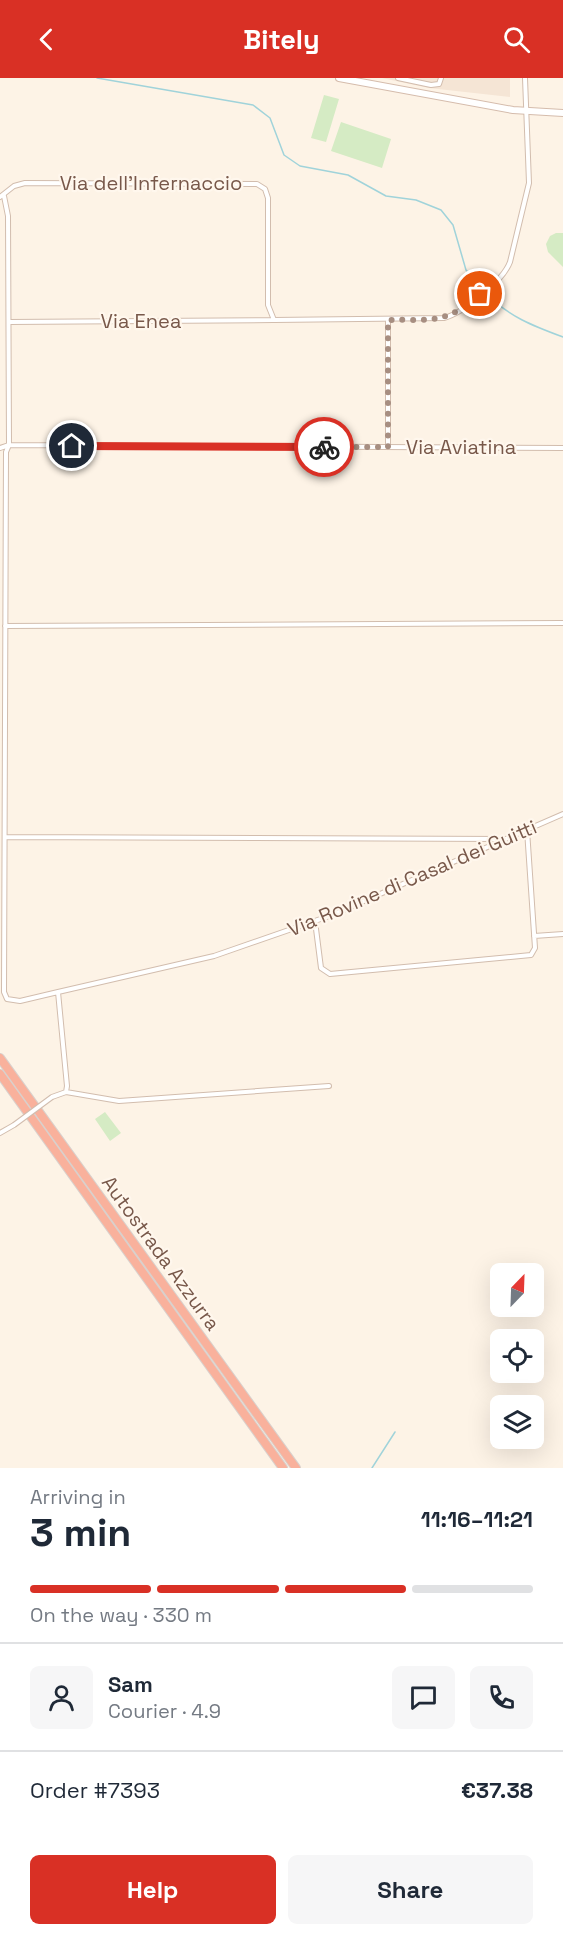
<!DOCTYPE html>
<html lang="en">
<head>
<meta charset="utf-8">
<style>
  :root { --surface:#fff; --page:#f6f6f7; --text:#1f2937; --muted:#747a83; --line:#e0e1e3; --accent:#d93025 }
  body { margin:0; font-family:"Space Grotesk",sans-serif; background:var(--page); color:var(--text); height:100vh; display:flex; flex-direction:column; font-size:22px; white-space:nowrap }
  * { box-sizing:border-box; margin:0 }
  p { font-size:20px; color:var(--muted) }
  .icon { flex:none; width:33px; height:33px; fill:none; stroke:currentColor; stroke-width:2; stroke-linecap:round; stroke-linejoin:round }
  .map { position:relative; height:1390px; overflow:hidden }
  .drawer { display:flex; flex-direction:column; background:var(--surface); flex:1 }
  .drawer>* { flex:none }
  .needle { width:39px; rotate:23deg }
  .controls { position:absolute; left:490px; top:1185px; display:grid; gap:12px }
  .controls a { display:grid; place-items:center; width:54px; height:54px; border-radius:9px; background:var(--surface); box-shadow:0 6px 24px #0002; font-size:30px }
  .pin { position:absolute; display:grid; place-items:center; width:51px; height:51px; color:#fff; margin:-26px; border:3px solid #fff; border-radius:50%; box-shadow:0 2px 6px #0007 }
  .courier { position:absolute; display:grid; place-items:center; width:60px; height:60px; margin:-30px; border:4px solid #d93025; border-radius:50%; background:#fff; color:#222; box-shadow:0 2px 8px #0007 }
  .head em { font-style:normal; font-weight:800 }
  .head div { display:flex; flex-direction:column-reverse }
  .head { display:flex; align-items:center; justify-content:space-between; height:102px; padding:0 30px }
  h1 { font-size:39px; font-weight:800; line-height:45px }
  .bar { display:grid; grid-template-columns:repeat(4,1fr); gap:9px 6px; align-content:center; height:72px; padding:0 30px }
  .bar i { height:8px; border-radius:4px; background:var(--line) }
  .bar .current { background:var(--accent) }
  .bar p { grid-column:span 4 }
  .line { display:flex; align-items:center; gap:15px; padding:0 30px; border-top:2px solid var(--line) }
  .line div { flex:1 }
  .round { display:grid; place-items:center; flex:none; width:63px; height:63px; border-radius:9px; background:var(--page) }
  .button { display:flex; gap:12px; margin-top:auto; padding:12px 30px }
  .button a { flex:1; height:69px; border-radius:9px; background:var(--accent); color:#fff; font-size:24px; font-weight:800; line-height:69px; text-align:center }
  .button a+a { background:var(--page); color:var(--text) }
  header { display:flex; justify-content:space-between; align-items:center; height:78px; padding:0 30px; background:var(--accent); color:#fff; font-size:27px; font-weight:800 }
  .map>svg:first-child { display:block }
  .residential { fill:#f5e5d5 }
  .green { fill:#d5ebc4 }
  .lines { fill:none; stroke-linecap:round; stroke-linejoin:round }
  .stream { stroke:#a0d3da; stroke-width:1.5 }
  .street-casing { stroke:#d2bdae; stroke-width:6 }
  .secondary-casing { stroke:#d5bcac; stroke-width:8 }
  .highway-casing { stroke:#d9d0cc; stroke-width:10 }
  .street { stroke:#fff; stroke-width:4 }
  .secondary { stroke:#fff; stroke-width:6 }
  .highway { stroke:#f9b19c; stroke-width:8 }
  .street-bridge-casing { stroke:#d2bdae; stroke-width:6; stroke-linecap:butt }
  .street-bridge { stroke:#fff; stroke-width:4 }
  .done { stroke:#a78e81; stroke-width:6; stroke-dasharray:0 10.8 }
  .route { stroke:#d93025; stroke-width:8 }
  .labels { text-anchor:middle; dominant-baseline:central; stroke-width:4.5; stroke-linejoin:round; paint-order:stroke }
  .street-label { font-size:20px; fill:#78584a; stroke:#fff7ed }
</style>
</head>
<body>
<header><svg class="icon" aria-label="back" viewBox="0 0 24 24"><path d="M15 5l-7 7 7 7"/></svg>Bitely<svg class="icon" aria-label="search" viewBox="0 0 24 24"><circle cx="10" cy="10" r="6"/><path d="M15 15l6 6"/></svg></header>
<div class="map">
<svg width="563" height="1390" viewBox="0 0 563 1390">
  <rect width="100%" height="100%" fill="#fdf3e6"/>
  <!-- residential -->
  <path class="residential" d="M382,0H510V19L429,10Z"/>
  <!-- green -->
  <path class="green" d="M324,17L339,21L326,64L311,60Z
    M341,44L391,61L382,90L331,73Z
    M556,155H563V189L548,174L546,166L550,158Z
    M105,1034L121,1055L110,1063L95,1041Z"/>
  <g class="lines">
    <!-- stream -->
    <path class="stream" d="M97,0L253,27L270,40L284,77L300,88L348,97L386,118L416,122L441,132L453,147L466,192L484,212
      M487,215C506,238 536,249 563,259
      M372,1390L395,1354"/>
    <!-- street casing -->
    <g class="street-casing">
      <path id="street" d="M398,0L431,7L439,6L441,0
        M4,118L8,138L9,367L6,374L4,914L7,921L20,923L58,914
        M0,119L14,108L25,105L257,106L265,111L268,120V227L274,242L444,240C463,235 503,203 510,184L529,105L525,0
        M388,242V369
        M9,244L273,242
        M0,370L9,367L563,370
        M5,548L563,545
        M6,759L505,761
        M315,843L321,890L330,896L531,877L535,870L527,752
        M534,858L563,856
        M66,1014L119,1023L329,1008
        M52,1019L66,1014L67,1008L58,914L214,878L332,837L563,736
        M0,1055L14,1047"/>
    </g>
    <!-- secondary casing -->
    <g class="secondary-casing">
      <path id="secondary" d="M339,0L513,32L563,35"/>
    </g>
    <!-- highway casing -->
    <g class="highway-casing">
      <path id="highway" d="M0,980L296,1390
        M0,996L283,1390"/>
    </g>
    <!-- street -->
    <use href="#street" class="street"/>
    <!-- secondary -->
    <use href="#secondary" class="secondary"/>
    <!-- highway -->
    <use href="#highway" class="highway"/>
    <!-- street-bridge casing -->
    <g class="street-bridge-casing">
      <path id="street-bridge" d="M14,1047L52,1019"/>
    </g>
    <!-- street-bridge -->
    <use href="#street-bridge" class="street-bridge"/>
  </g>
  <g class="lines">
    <!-- done -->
    <path class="done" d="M324,369H388V242C431,241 446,247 480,216"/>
    <!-- route -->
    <path class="route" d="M72,368L324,369"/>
  </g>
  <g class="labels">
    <!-- street labels -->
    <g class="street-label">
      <text x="151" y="105">Via dell'Infernaccio</text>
      <text x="141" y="243">Via Enea</text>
      <text x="461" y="369">Via Aviatina</text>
      <text transform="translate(412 800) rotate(-23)">Via Rovine di Casal dei Guitti</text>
      <text transform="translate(161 1175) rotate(54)">Autostrada Azzurra</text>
    </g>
  </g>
</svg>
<div class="controls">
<a><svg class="needle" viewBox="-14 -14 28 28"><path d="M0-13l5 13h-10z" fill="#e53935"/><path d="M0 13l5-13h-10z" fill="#747a83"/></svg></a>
<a><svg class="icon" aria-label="locate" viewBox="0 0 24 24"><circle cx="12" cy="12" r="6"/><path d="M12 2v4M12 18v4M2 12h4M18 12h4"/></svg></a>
<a><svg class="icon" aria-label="layers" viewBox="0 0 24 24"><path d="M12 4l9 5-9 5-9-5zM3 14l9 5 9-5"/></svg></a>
</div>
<div class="pin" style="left:480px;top:216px;background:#ea580c"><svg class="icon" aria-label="bag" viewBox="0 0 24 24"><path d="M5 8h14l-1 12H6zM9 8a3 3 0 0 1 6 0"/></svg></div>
<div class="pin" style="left:72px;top:368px;background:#1f2937"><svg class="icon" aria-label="home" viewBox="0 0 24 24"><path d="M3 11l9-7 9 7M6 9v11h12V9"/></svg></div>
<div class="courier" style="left:324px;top:369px"><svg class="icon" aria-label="bike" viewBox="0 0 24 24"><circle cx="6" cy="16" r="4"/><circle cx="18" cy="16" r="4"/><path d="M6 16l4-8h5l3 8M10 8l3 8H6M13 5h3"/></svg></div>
</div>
<section class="drawer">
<div class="head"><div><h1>3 min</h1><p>Arriving in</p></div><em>11:16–11:21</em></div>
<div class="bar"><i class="current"></i><i class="current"></i><i class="current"></i><i></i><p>On the way · 330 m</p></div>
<div class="line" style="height:108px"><a class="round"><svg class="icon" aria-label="person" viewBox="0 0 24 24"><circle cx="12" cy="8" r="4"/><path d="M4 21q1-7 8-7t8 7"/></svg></a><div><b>Sam</b><p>Courier · 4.9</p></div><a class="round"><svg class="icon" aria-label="chat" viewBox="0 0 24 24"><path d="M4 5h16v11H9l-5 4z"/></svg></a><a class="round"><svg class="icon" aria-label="phone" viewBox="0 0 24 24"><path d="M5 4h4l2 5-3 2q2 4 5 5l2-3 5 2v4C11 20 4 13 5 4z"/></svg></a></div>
<div class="line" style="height:78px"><div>Order #7393</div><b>€37.38</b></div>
<div class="button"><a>Help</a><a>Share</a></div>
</section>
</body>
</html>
